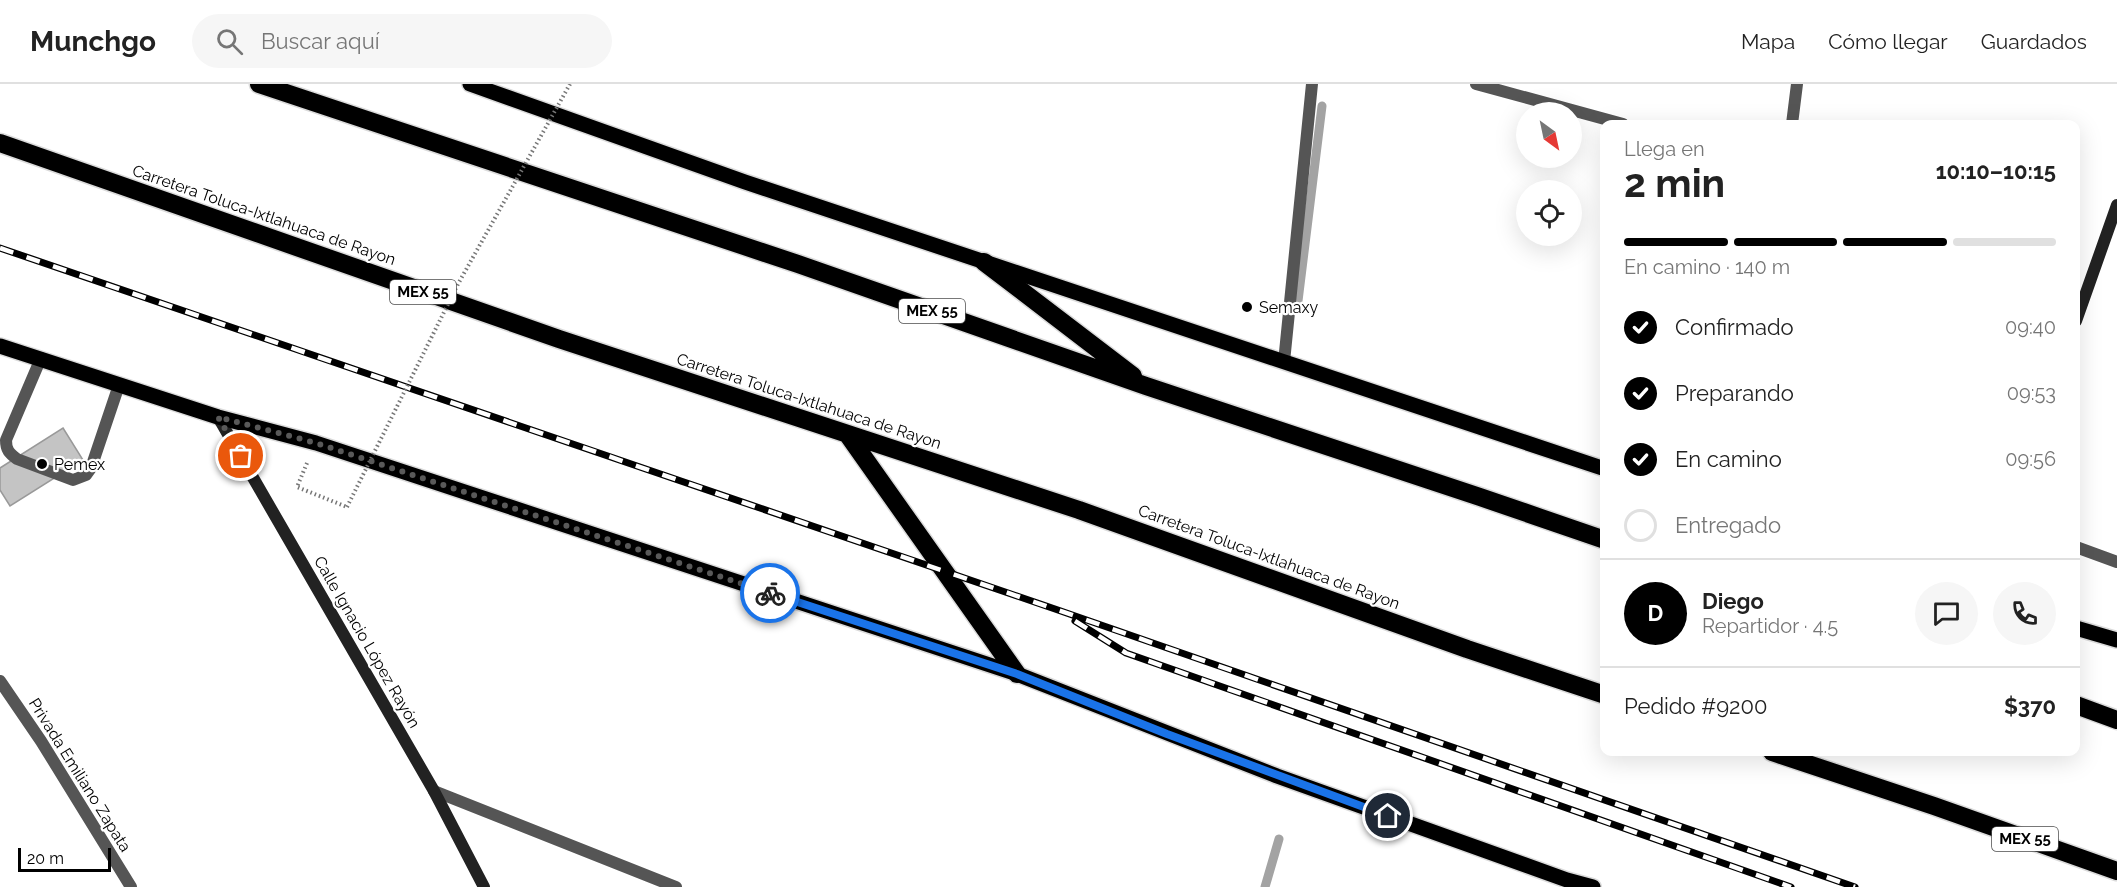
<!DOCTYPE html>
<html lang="es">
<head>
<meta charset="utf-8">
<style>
  :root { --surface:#fff; --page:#f6f6f6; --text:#222; --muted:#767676; --line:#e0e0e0; --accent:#000 }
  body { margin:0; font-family:Raleway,sans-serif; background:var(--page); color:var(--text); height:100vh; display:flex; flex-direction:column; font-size:22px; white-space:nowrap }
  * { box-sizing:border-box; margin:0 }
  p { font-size:20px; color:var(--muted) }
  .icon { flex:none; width:33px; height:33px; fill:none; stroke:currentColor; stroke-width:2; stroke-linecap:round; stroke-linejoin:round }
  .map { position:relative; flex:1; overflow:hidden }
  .side { position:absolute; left:1600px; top:36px; width:480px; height:636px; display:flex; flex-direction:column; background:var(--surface); border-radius:12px; box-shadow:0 6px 24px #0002 }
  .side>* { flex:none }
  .needle { width:39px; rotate:147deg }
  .buttons { position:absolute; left:1516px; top:18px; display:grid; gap:12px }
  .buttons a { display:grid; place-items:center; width:66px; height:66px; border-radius:50%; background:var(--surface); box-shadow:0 6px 24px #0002; font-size:30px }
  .scale { position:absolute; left:18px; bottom:15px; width:93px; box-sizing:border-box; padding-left:6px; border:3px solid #000; border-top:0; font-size:16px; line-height:21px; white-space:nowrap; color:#000; -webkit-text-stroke:4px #fff; paint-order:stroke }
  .pin { position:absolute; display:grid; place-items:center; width:51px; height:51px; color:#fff; margin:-26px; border:3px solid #fff; border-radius:50%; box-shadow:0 2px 6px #0007 }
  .courier { position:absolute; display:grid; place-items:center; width:60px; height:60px; margin:-30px; border:4px solid #1a73e8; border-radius:50%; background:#fff; color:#222; box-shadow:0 2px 8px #0007 }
  .overview em { font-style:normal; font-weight:700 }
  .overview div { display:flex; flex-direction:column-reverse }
  .overview { display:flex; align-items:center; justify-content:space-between; height:102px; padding:0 24px }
  h1 { font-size:39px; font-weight:700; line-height:45px }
  .bar { display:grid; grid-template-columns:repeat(4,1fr); gap:9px 6px; align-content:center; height:72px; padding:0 24px }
  .bar i { height:8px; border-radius:4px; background:var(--line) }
  .bar .on { background:var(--accent) }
  .bar p { grid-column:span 4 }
  .line { display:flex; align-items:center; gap:15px; padding:0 24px; border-top:2px solid var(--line) }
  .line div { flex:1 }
  .round { display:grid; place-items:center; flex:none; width:63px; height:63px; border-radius:32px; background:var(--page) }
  ol { padding:0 24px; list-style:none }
  li { display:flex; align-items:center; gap:18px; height:66px }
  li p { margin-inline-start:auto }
  li .icon { padding:6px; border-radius:50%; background:var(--accent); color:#fff; stroke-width:4 }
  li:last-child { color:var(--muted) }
  li i { width:33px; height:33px; border:3px solid var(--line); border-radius:50% }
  header { display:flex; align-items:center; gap:36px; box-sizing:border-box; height:84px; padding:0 30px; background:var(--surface); border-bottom:2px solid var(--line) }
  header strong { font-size:28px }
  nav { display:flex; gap:33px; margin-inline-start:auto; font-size:21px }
  .search { width:420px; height:54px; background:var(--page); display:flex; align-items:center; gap:15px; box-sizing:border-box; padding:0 21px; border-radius:33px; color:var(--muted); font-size:22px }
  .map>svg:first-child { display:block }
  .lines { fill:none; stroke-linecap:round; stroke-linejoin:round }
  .stream { stroke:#a3a3a3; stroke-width:9 }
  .building { fill:#c4c4c4; stroke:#999; stroke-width:1.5 }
  .primary-casing { stroke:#dbdbdb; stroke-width:18 }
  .highway-casing { stroke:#dbdbdb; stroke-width:21 }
  .path { stroke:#777; stroke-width:4; stroke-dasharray:1.5 3; stroke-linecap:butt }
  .lane { stroke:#555; stroke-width:12 }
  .street { stroke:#555; stroke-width:12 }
  .secondary { stroke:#222; stroke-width:12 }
  .primary { stroke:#000; stroke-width:15 }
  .highway { stroke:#000; stroke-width:18 }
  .rail-casing { stroke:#000; stroke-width:7 }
  .rail { stroke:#fff; stroke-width:4.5; stroke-dasharray:14; stroke-linecap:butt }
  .path-bridge { stroke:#777; stroke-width:4; stroke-dasharray:1.5 3; stroke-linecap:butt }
  .done { stroke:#595959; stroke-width:6; stroke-dasharray:0 10.8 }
  .route { stroke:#1a73e8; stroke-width:8 }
  .poi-dot { fill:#000; stroke:#fff; stroke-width:2 }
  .labels { text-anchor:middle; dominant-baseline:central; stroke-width:4.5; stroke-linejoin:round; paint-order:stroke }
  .shield { fill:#fff; stroke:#4c4c4c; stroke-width:1.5 }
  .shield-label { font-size:15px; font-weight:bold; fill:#000 }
  .street-label { font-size:16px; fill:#000; stroke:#fff }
  .poi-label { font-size:16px; fill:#000; stroke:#fff; text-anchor:start }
</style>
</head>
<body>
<header>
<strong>Munchgo</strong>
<div class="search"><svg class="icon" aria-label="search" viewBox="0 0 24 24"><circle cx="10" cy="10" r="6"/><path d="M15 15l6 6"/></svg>Buscar aquí</div>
<nav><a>Mapa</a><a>Cómo llegar</a><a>Guardados</a></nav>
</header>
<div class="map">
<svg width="2117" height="803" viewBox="0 0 2117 803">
  <rect width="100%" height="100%" fill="#fff"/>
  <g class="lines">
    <!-- stream -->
    <path class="stream" d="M1298,217L1322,22
      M1265,803L1279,755"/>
  </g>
  <!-- building -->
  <path class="building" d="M63,344L83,376L10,422L0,406V384Z"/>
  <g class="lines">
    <!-- primary casing -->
    <g class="primary-casing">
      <path id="primary" d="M470,0L745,98L1605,385
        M0,262L218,333L316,359L1017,590L1277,692L1567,796L1593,803
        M2076,544L2117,556"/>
    </g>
    <!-- highway casing -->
    <g class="highway-casing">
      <path id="highway" d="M259,0L798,180L1146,302L1480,413L1605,456
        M0,59L559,255L1079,426L1467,565L1605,611
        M984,178L1133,292
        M848,351L1017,590
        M2076,621L2117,636
        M1772,668L1934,722L2117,787"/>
    </g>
    <!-- path -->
    <path class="path" d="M307,379L297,403L347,423"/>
    <!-- lane -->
    <path class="lane" d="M41,274L6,356C6,366 9,369 17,375L73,396L86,391L91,384L119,301"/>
    <!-- street -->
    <path class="street" d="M1476,0L1623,40
      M1792,40L1797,0
      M1284,278L1312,0
      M2076,463L2117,478
      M0,597L41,657L131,803
      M434,707L676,803"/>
    <!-- secondary -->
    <path class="secondary" d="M2076,237L2117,121
      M218,333L434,707L484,803"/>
    <!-- primary -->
    <use href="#primary" class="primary"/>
    <!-- highway -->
    <use href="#highway" class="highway"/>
    <!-- rail casing -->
    <g class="rail-casing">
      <path id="rail" d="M0,164L1055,525L1855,803
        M1075,537L1126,569L1791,803"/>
    </g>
    <!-- rail -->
    <use href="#rail" class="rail"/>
    <!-- path-bridge -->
    <path class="path-bridge" d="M347,423L458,200L570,0"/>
  </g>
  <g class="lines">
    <!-- done -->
    <path class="done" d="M241,372L218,333L316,359L770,509"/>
    <!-- route -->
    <path class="route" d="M770,509L1017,590L1167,650L1388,732"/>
  </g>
  <!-- markers -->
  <g class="poi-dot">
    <circle cx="1247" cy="223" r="6"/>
    <circle cx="42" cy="380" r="6"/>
  </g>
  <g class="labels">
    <!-- shield labels -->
    <g class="shield">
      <rect x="390" y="196" width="66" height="24" rx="4.5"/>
      <rect x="899" y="215" width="66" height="24" rx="4.5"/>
      <rect x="1992" y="743" width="66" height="24" rx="4.5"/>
    </g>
    <g class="shield-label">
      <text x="423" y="208">MEX 55</text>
      <text x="932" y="227">MEX 55</text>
      <text x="2025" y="755">MEX 55</text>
    </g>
    <!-- street labels -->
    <g class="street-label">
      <text transform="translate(264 131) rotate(19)">Carretera Toluca-Ixtlahuaca de Rayon</text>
      <text transform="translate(809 317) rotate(18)">Carretera Toluca-Ixtlahuaca de Rayon</text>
      <text transform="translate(1269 473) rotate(20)">Carretera Toluca-Ixtlahuaca de Rayon</text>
      <text transform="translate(367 558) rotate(60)">Calle Ignacio López Rayón</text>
      <text transform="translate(80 691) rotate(58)">Privada Emiliano Zapata</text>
    </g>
    <!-- poi labels -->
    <g class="poi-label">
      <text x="1259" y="223">Semaxy</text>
      <text x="54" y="380">Pemex</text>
    </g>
  </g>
</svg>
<div class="buttons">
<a><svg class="needle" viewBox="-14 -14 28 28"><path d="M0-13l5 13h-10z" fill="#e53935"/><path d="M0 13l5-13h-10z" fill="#767676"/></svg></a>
<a><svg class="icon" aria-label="locate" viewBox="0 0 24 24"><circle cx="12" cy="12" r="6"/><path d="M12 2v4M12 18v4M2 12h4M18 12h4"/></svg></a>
</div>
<div class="scale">20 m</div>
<div class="pin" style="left:241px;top:372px;background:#ea580c"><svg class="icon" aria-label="bag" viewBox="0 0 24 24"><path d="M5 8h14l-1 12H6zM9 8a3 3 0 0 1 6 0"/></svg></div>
<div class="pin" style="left:1388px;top:732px;background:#1f2937"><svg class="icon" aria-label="home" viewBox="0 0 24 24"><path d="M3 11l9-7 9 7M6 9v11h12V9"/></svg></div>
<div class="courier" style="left:770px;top:509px"><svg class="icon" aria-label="bike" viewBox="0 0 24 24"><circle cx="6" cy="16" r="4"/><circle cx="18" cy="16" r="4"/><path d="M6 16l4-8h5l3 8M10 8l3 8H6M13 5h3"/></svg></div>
<section class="side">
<div class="overview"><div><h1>2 min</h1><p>Llega en</p></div><em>10:10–10:15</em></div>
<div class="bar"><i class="on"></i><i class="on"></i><i class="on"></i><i></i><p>En camino · 140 m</p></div>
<ol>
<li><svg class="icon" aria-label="check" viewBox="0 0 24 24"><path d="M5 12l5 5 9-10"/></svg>Confirmado<p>09:40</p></li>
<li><svg class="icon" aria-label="check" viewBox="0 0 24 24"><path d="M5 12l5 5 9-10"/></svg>Preparando<p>09:53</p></li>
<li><svg class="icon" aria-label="check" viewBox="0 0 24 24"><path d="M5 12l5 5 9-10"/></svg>En camino<p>09:56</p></li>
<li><i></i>Entregado</li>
</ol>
<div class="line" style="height:108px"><b class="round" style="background:var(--accent);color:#fff">D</b><div><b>Diego</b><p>Repartidor · 4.5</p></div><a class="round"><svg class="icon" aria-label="chat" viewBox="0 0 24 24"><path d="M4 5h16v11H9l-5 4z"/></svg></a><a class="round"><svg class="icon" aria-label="phone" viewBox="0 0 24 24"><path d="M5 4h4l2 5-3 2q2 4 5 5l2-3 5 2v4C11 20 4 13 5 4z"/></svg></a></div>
<div class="line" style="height:78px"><div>Pedido #9200</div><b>$370</b></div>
</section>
</div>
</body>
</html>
